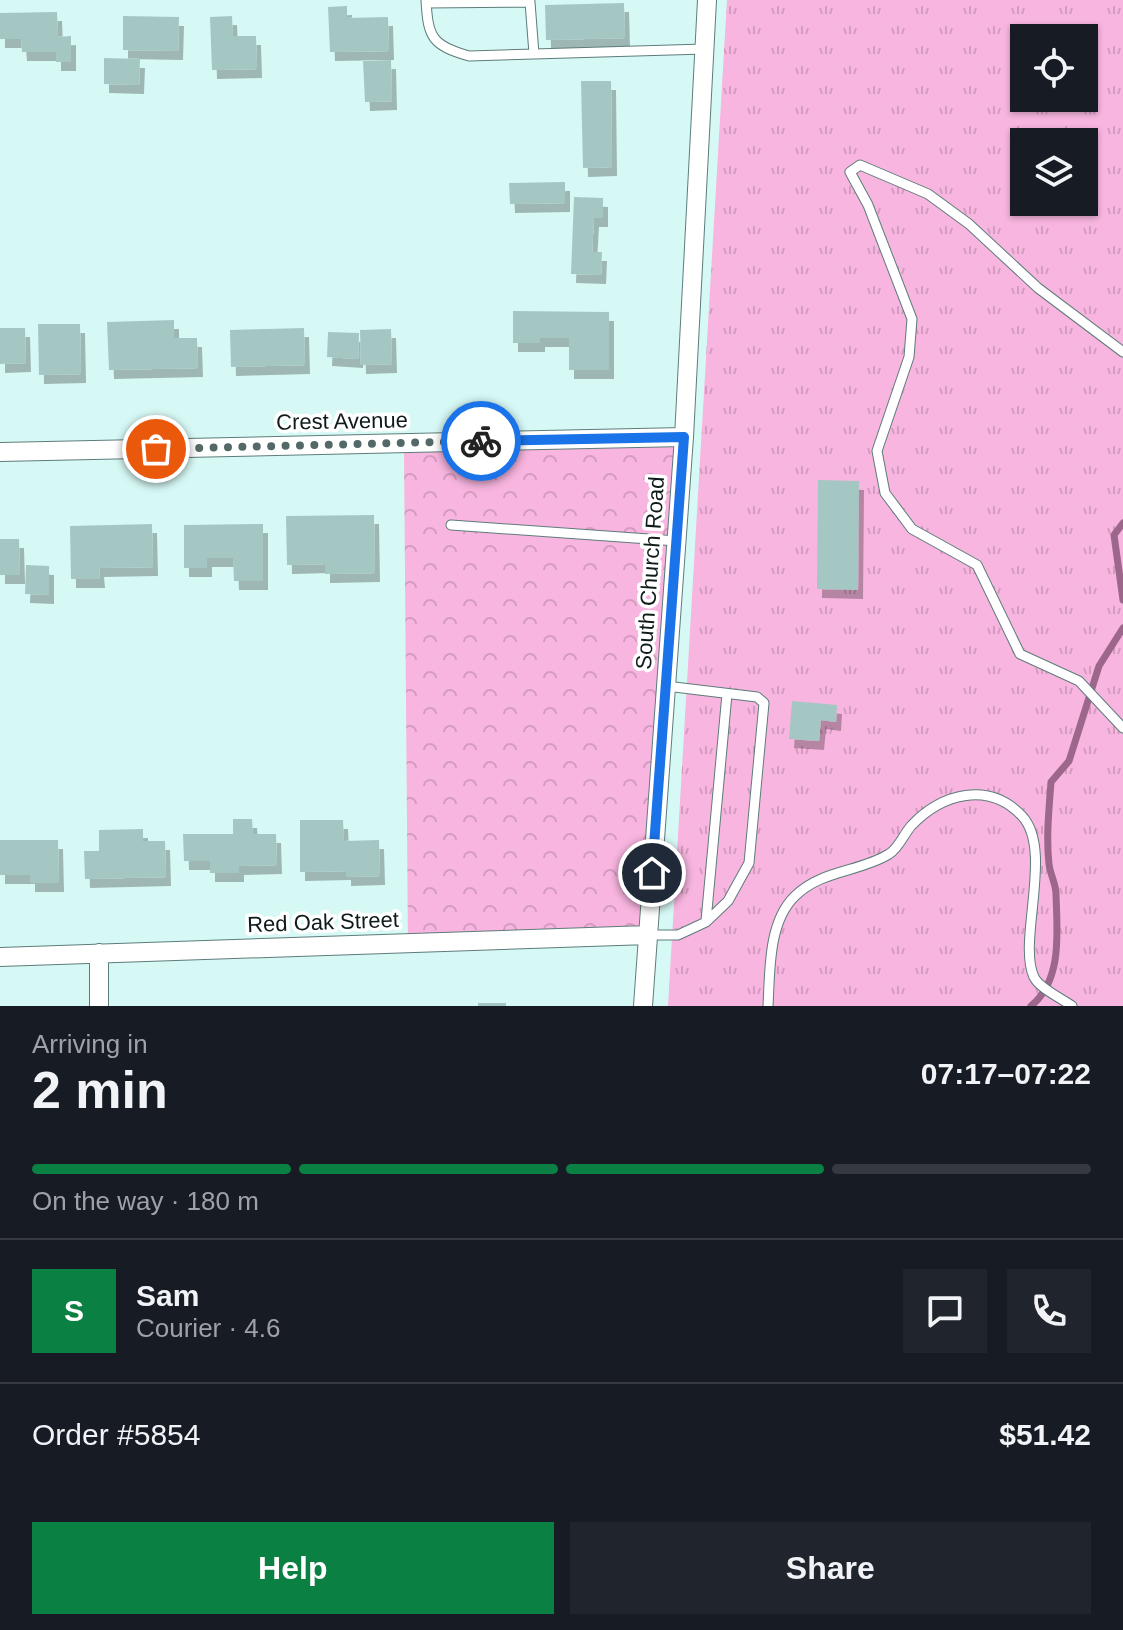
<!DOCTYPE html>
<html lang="en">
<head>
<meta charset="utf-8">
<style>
  :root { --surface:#171b24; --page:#20242c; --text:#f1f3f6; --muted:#9ea1a6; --line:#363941; --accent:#0b8043 }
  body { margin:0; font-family:Helvetica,sans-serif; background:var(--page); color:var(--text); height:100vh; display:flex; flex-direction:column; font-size:30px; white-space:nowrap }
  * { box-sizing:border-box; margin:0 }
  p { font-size:26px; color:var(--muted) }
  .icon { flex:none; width:44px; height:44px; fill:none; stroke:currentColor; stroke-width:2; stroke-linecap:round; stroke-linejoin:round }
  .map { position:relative; height:1006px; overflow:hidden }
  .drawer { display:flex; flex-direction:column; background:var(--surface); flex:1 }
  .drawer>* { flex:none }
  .buttons { position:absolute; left:1010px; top:24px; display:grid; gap:16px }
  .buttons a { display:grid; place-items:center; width:88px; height:88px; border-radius:0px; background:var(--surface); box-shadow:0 2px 6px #0004; font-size:40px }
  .pin { position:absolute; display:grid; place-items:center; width:68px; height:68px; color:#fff; margin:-34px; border:4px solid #fff; border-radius:50%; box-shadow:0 2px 8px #0007 }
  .courier { position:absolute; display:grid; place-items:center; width:80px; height:80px; margin:-40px; border:6px solid #1a73e8; border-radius:50%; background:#fff; color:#222; box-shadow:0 2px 10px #0007 }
  .overview em { font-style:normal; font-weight:700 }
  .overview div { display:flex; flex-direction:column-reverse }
  .overview { display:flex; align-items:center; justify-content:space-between; height:136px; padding:0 32px }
  h1 { font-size:52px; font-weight:700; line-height:60px }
  .bar { display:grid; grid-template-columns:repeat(4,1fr); gap:12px 8px; align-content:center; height:96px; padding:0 32px }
  .bar i { height:10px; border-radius:6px; background:var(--line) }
  .bar .on { background:var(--accent) }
  .bar p { grid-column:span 4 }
  .line { display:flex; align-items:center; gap:20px; padding:0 32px; border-top:2px solid var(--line) }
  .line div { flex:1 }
  .round { display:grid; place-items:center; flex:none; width:84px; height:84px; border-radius:0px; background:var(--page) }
  .cta { display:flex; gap:16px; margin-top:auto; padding:16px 32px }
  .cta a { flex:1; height:92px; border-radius:0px; background:var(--accent); color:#fff; font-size:32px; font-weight:700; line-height:92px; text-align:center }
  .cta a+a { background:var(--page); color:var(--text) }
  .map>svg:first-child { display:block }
  .grass { fill:url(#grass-tufts); fill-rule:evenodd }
  .park { fill:url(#park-crowns) }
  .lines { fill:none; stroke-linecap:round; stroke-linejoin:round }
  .stream { stroke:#9d678c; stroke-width:7 }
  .building { fill:#a5c7c4; filter:url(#shadow) }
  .lane-casing { stroke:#5d7c7a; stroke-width:11 }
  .street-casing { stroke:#5d7c7a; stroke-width:20 }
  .lane { stroke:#fff; stroke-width:9 }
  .street { stroke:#fff; stroke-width:18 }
  .done { stroke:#546967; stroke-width:8; stroke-dasharray:0 14.4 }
  .route { stroke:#1a73e8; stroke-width:10 }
  .labels { text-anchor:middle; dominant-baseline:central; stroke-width:7; stroke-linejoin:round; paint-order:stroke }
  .street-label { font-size:22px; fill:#0e1b1a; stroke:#fff }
</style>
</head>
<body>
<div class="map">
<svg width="1123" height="1006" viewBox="0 0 1123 1006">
  <defs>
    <pattern id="grass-tufts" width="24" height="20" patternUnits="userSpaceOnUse" patternTransform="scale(2)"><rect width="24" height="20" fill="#f8b5df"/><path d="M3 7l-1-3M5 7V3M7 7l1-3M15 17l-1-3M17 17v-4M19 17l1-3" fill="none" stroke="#d39bbf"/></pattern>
    <pattern id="park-crowns" width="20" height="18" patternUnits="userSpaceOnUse" patternTransform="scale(2)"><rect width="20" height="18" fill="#f8b5df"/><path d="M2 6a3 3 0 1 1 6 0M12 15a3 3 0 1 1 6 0" fill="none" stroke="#d39bbf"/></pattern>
    <filter id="shadow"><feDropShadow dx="5" dy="9" stdDeviation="0" flood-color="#0004"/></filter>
  </defs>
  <rect width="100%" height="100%" fill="#d7f9f6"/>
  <!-- grass -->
  <path class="grass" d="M727,0H1123V1006H668ZM1024,38H1084V98H1024ZM1024,142H1084V202H1024Z"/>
  <!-- park -->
  <path class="park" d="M678,442L642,943L408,951L404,450Z"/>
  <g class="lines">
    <!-- stream -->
    <path class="stream" d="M1123,523L1114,535L1123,600
      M1031,1006C1063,980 1057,931 1056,894C1056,884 1050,874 1049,864C1046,837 1049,809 1051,782L1069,761L1099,666L1123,628"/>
  </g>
  <!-- building -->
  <path class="building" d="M624,3L625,38L546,40L545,5Z
    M347,6V18L388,17L389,51L330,52L328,7Z
    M57,12L58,37L71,36V62H56V52H22L21,39H0V13Z
    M123,16L179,17L178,51L123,50Z
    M232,16L233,36H256L257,69L212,70L210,17Z
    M104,58L140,59L139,85L104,84Z
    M391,60L392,101L365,102L363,61Z
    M581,81H611L612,167L583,168Z
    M565,182V203L510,204L509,183Z
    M574,197L603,198V218H594L592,252H602L601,275L571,274Z
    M513,311L609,312V370H569V338H540V343H513Z
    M174,320V338H197L198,368L109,370L107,322Z
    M38,324H80L81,374L39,375Z
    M0,328H25L26,363L0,364Z
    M304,328L305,365L231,367L230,330Z
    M391,329L392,364L361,365L360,330Z
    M328,332L359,333L358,359L327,357Z
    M818,480L859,481L858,590L817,589Z
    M374,515L375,573L325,574V564L287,565L286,516Z
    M152,524L153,567L99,568L100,579H71L70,526Z
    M263,524V581H234L233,558H207V568H184V525Z
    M0,539H19L20,575H0Z
    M26,565L49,566V595L25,594Z
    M792,701L837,705L836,722L821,720L819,741L789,739Z
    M233,819H252L253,834H276L277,865L239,866V873H210V861H184L183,834H233Z
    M300,820H343L344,841L379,840L380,876L346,877V871L300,872Z
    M143,829V841H165L166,877L85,879L84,851H99V830Z
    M0,840H58L59,883H30V875H0Z
    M478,1003H506V1006H478Z"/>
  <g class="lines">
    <!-- lane casing -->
    <g class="lane-casing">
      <path id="lane" d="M426,0C428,38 432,45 469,56L705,49
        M426,3L530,2L534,54
        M1123,352L1038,288L969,224L928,194L860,165L850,172L868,205L912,319L909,357L877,451L885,493L912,529L977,565L1020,654L1079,681L1123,728
        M451,525L677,541
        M706,921L727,694
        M648,935H678L706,922L728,901L749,863L764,703L757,697L666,686
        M768,1006C770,971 768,922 795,896C821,870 860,872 889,854C898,849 904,834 911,826C942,793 989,781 1022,816C1054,850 1017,942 1034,977C1039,988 1061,998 1072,1006"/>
    </g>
    <!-- street casing -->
    <g class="street-casing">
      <path id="street" d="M0,452L684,437
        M0,957L648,935
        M99,1006V953
        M643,1006L684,437L707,0"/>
    </g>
    <!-- lane -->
    <use href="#lane" class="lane"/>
    <!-- street -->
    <use href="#street" class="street"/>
  </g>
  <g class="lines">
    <!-- done -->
    <path class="done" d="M156,449L481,441"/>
    <!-- route -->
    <path class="route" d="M481,441L684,437L652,873"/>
  </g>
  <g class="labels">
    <!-- street labels -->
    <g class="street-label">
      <text transform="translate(342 421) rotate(-1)">Crest Avenue</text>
      <text transform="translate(650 573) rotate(-86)">South Church Road</text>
      <text transform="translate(323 922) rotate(-2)">Red Oak Street</text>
    </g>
  </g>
</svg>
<div class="buttons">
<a><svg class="icon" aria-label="locate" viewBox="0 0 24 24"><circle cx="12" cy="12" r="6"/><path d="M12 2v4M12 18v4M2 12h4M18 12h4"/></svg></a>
<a><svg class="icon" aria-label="layers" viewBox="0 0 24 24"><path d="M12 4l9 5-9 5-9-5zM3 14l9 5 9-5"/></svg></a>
</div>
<div class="pin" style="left:156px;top:449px;background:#ea580c"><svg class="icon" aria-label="bag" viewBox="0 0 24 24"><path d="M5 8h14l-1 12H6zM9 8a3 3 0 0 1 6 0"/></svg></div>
<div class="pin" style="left:652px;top:873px;background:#1f2937"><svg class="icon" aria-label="home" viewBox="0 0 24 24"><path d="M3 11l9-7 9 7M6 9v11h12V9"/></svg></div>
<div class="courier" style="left:481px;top:441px"><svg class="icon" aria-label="bike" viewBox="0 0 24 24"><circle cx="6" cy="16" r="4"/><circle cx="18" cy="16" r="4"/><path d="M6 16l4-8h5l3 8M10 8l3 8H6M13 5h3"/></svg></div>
</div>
<section class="drawer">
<div class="overview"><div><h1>2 min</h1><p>Arriving in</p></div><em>07:17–07:22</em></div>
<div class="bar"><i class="on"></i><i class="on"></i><i class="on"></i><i></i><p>On the way · 180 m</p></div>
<div class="line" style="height:144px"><b class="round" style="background:var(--accent);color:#fff">S</b><div><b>Sam</b><p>Courier · 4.6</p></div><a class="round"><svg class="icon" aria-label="chat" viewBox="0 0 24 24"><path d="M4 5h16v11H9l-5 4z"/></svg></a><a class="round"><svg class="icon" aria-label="phone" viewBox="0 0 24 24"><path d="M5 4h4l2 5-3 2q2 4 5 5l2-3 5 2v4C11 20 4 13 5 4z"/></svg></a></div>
<div class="line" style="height:104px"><div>Order #5854</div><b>$51.42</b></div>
<div class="cta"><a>Help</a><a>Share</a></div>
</section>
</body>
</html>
